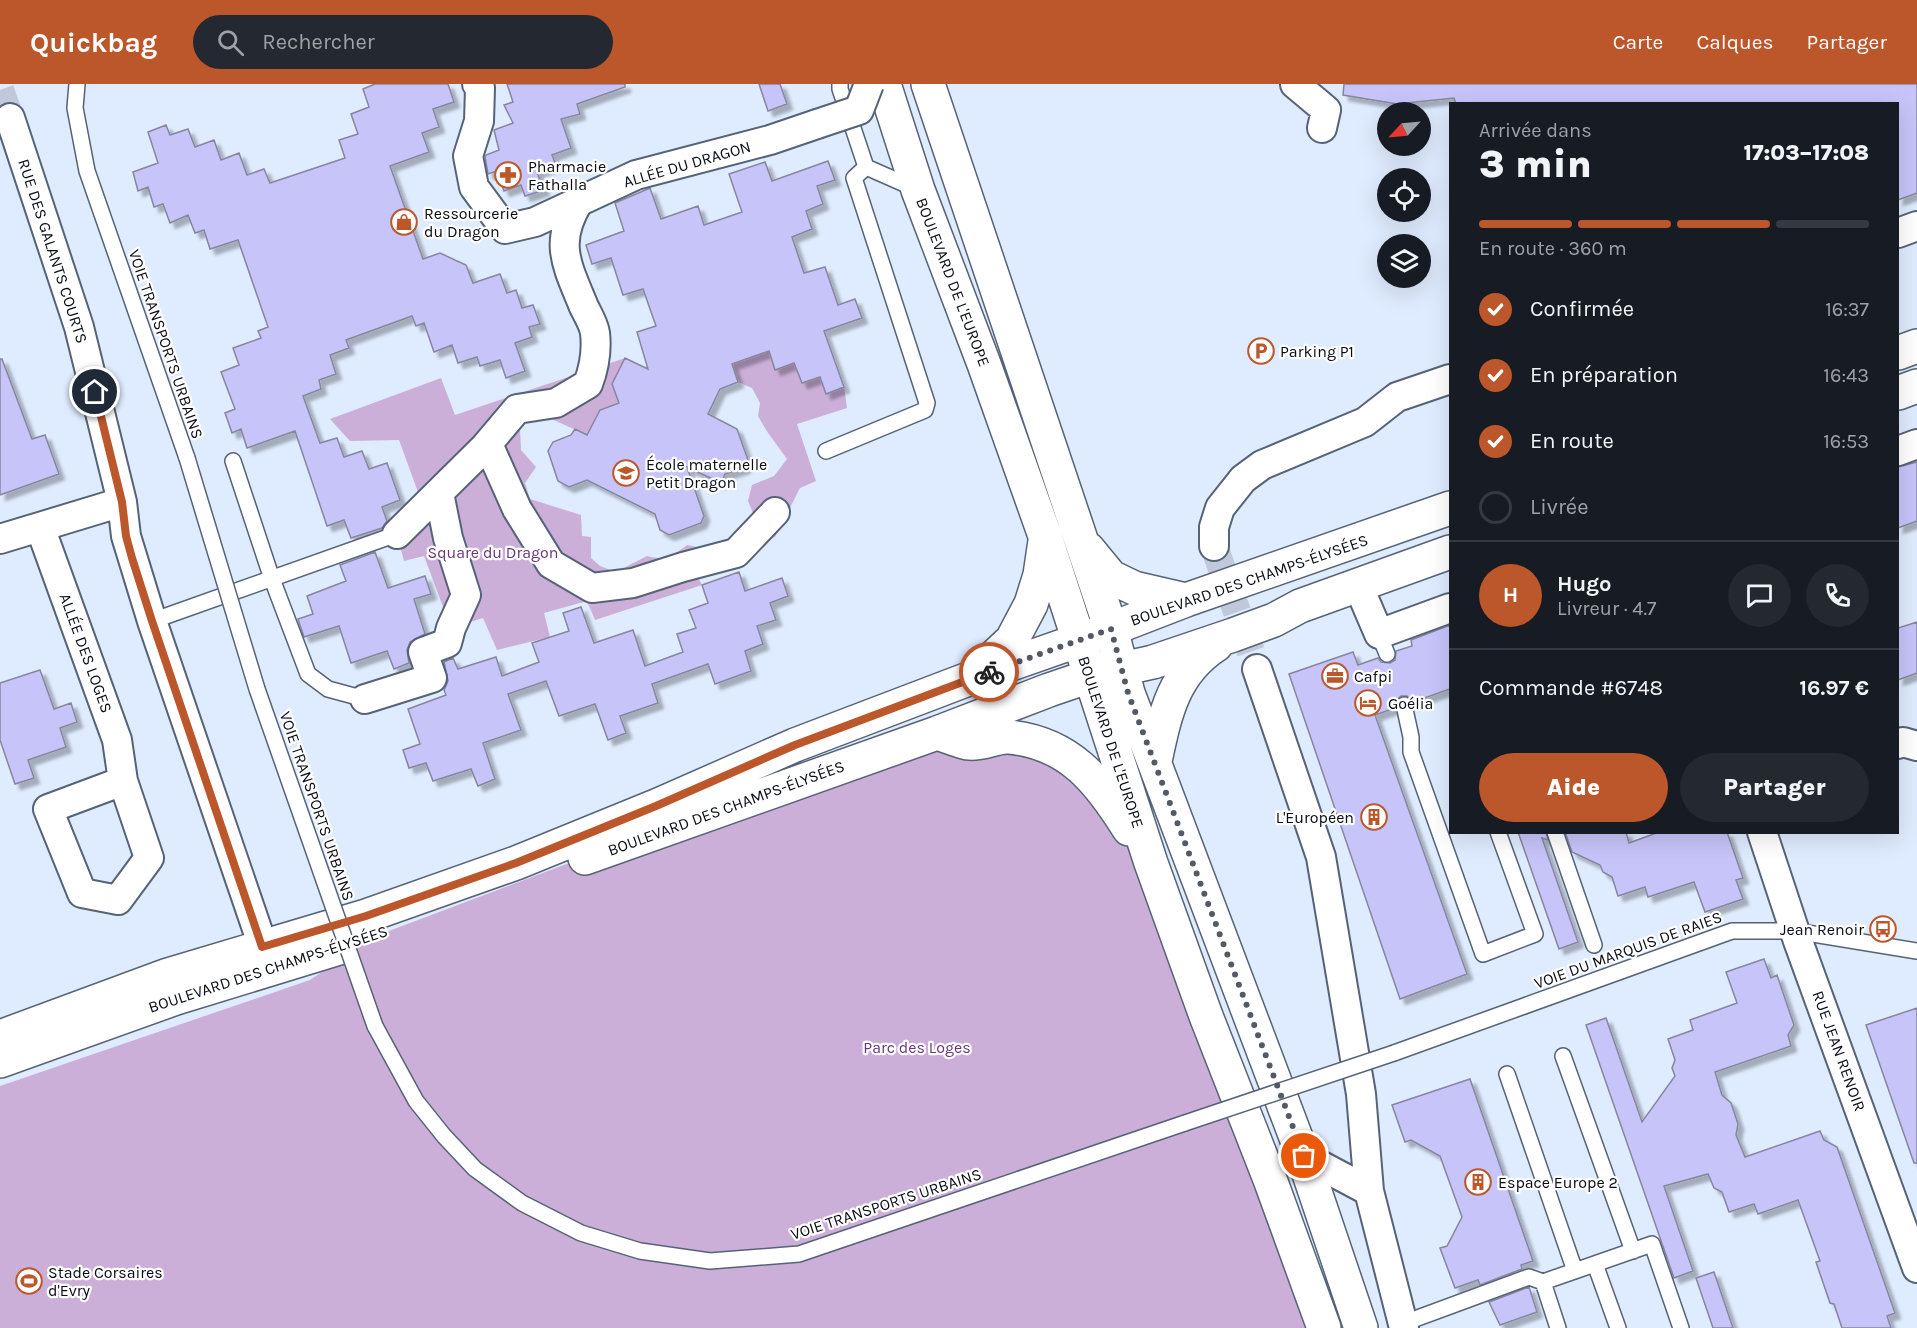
<!DOCTYPE html>
<html lang="fr">
<head>
<meta charset="utf-8">
<style>
  :root { --surface:#171b24; --page:#242831; --text:#f1f3f6; --muted:#9ea1a6; --line:#363941; --accent:#bc562b }
  body { margin:0; font-family:Karla,sans-serif; background:var(--page); color:var(--text); height:100vh; display:flex; flex-direction:column; font-size:22px; white-space:nowrap }
  * { box-sizing:border-box; margin:0 }
  p { font-size:20px; color:var(--muted) }
  .icon { flex:none; width:33px; height:33px; fill:none; stroke:currentColor; stroke-width:2; stroke-linecap:round; stroke-linejoin:round }
  .map { position:relative; flex:1; overflow:hidden }
  .panel { position:absolute; left:1449px; top:18px; width:450px; height:732px; display:flex; flex-direction:column; background:var(--surface); border-radius:0px; box-shadow:0 6px 24px #0002 }
  .panel>* { flex:none }
  .needle { width:39px; rotate:244deg }
  .fabs { position:absolute; left:1377px; top:18px; display:grid; gap:12px }
  .fabs a { display:grid; place-items:center; width:54px; height:54px; border-radius:50%; background:var(--surface); box-shadow:0 6px 24px #0002; font-size:30px }
  .pin { position:absolute; display:grid; place-items:center; width:51px; height:51px; color:#fff; margin:-26px; border:3px solid #fff; border-radius:50%; box-shadow:0 2px 6px #0007 }
  .courier { position:absolute; display:grid; place-items:center; width:60px; height:60px; margin:-30px; border:4px solid #bc562b; border-radius:50%; background:#fff; color:#222; box-shadow:0 2px 8px #0007 }
  .head em { font-style:normal; font-weight:800 }
  .head div { display:flex; flex-direction:column-reverse }
  .head { display:flex; align-items:center; justify-content:space-between; height:102px; padding:0 30px }
  h1 { font-size:39px; font-weight:800; line-height:45px }
  .bar { display:grid; grid-template-columns:repeat(4,1fr); gap:9px 6px; align-content:center; height:72px; padding:0 30px }
  .bar i { height:8px; border-radius:4px; background:var(--line) }
  .bar .current { background:var(--accent) }
  .bar p { grid-column:span 4 }
  .line { display:flex; align-items:center; gap:15px; padding:0 30px; border-top:2px solid var(--line) }
  .line div { flex:1 }
  .round { display:grid; place-items:center; flex:none; width:63px; height:63px; border-radius:32px; background:var(--page) }
  ol { padding:0 30px; list-style:none }
  li { display:flex; align-items:center; gap:18px; height:66px }
  li p { margin-inline-start:auto }
  li .icon { padding:6px; border-radius:50%; background:var(--accent); color:#fff; stroke-width:4 }
  li:last-child { color:var(--muted) }
  li i { width:33px; height:33px; border:3px solid var(--line); border-radius:50% }
  .cta { display:flex; gap:12px; margin-top:auto; padding:12px 30px }
  .cta a { flex:1; height:69px; border-radius:36px; background:var(--accent); color:#fff; font-size:24px; font-weight:800; line-height:69px; text-align:center }
  .cta a+a { background:var(--page); color:var(--text) }
  header { display:flex; align-items:center; gap:36px; box-sizing:border-box; height:84px; padding:0 30px; background:var(--accent); color:#fff }
  header strong { font-size:28px }
  nav { display:flex; gap:33px; margin-inline-start:auto; font-size:21px }
  .search { width:420px; height:54px; background:var(--page); display:flex; align-items:center; gap:15px; box-sizing:border-box; padding:0 21px; border-radius:33px; color:var(--muted); font-size:22px }
  .map>svg:first-child { display:block }
  .green { fill:#ccafd9 }
  .building { fill:#c6c4f9; stroke:#87869e; stroke-width:1.5; filter:url(#shadow) }
  .lines { fill:none; stroke-linecap:round; stroke-linejoin:round }
  .street-tunnel { stroke:#bfc9db; stroke-width:28; stroke-dasharray:28 14; stroke-linecap:butt }
  .lane-casing { stroke:#566376; stroke-width:18 }
  .street-casing { stroke:#566376; stroke-width:32 }
  .secondary-casing { stroke:#566376; stroke-width:36 }
  .lane { stroke:#fff; stroke-width:15 }
  .street { stroke:#fff; stroke-width:28 }
  .secondary { stroke:#fff; stroke-width:33 }
  .lane-bridge-casing { stroke:#566376; stroke-width:18; stroke-linecap:butt }
  .street-bridge-casing { stroke:#566376; stroke-width:32; stroke-linecap:butt }
  .lane-bridge { stroke:#fff; stroke-width:15 }
  .street-bridge { stroke:#fff; stroke-width:28 }
  .done { stroke:#535965; stroke-width:6; stroke-dasharray:0 10.8 }
  .route { stroke:#bc562b; stroke-width:8 }
  .labels { text-anchor:middle; dominant-baseline:central; stroke-width:4.5; stroke-linejoin:round; paint-order:stroke }
  .street-label { font-size:16px; fill:#070b13; stroke:#fff }
  .poi-label { font-size:16px; fill:#070b13; stroke:#fff; text-anchor:start }
  .park-label { font-size:16px; fill:#69377c; stroke:#fff }
</style>
</head>
<body>
<header>
<strong>Quickbag</strong>
<div class="search"><svg class="icon" aria-label="search" viewBox="0 0 24 24"><circle cx="10" cy="10" r="6"/><path d="M15 15l6 6"/></svg>Rechercher</div>
<nav><a>Carte</a><a>Calques</a><a>Partager</a></nav>
</header>
<div class="map">
<svg width="1917" height="1244" viewBox="0 0 1917 1244">
  <defs>
    <filter id="shadow"><feDropShadow dx="5.5" dy="5.5" stdDeviation="1.5" flood-color="#0004"/></filter>
  </defs>
  <rect width="100%" height="100%" fill="#dfebfe"/>
  <!-- green -->
  <path class="green" d="M769,267L775,285L794,279L802,299L820,293L826,310L844,303L847,324L797,340L816,397L800,404L775,453L762,458L754,472L736,482L697,491L702,501L595,536L587,517L544,529L550,553L497,566L483,534L451,544L424,472L404,477L394,440L426,430L399,356L350,357L330,335L441,294L455,331L625,274L612,300L619,319L600,326L587,351L536,328L520,344L521,366L536,383L525,399L530,415L581,431L582,452L591,453V474L600,482L616,488L647,472C664,477 673,472 687,461L727,469L739,461L753,429L748,417L752,401L774,392L787,375L766,346L758,332L760,319L752,304L738,298L732,280Z
    M1007,653L1111,716L1324,1244H0V1002L310,896L373,853L561,782L747,716L970,659Z"/>
  <!-- building -->
  <path class="building" d="M375,0H448L454,18L433,25L439,43L422,49L429,68L390,82L423,175L440,169L466,181L473,199L500,190L507,209L516,206L522,224L533,221L540,240L529,243L532,253L515,259L525,287L506,294L500,276L480,282L477,273L458,279L452,261L434,268L424,239L416,242L412,232L346,256L349,264L330,271L336,290L319,296L321,305L303,312L320,359L337,354L344,373L362,367L369,385L387,379L400,416L382,423L387,437L382,444L351,454L344,436L327,442L295,347L247,364L241,345L232,349L225,329L235,325L221,288L239,281L233,264L261,254L258,247L268,243L238,156L210,165L204,146L195,149L188,131L170,139L163,120L154,123L148,103L138,107L133,88L158,79L148,48L166,41L170,51L188,45L195,63L214,56L221,76L239,69L247,91L264,85L270,99L345,74L339,56L358,50L351,30L369,23L363,5Z
    M507,0H625V3L577,20L580,30L561,35L571,64L552,71L556,81L537,88L544,106L525,112L521,101L504,107L497,87L488,90L485,73L486,71L499,66L494,46L513,39L504,21L513,18Z
    M759,0H780L787,20L768,27Z
    M1344,0H1917V109L1898,116V20H1456L1454,14L1397,20L1343,11Z
    M828,77L835,96L817,102L823,120L806,127L812,145L792,153L804,189L825,183L838,221L855,215L862,234L824,247L844,303L826,310L820,293L802,299L794,279L775,286L769,267L732,280L738,298L720,305L708,330L737,345L748,376L744,384L725,390L721,399L687,383L704,432L701,439L669,451L660,446L655,430L587,396L569,403L558,397L548,367L553,358L571,351L575,345L587,351L600,326L619,319L612,300L625,274L648,285L637,248L656,242L643,205L623,211L611,174L592,180L586,161L624,147L615,119L650,104L661,135L698,122L704,141L742,128L729,90L765,78L772,97Z
    M0,275H2L32,355L45,351L59,390L0,411Z
    M1917,378V437L1898,444V383Z
    M375,468L388,504L425,492L431,510L414,515L425,550L410,558L407,566L409,579L394,585L387,567L351,579L339,542L304,553L298,535L313,530L307,512L346,497L340,481Z
    M739,488L745,507L782,494L788,512L770,519L776,536L757,542L763,560L745,567L751,587L715,600L708,580L652,600L658,619L620,632L626,649L608,656L595,620L559,632L546,597L508,610L521,646L483,659L495,695L478,702L471,685L433,697L426,679L409,684L403,666L420,660L408,625L446,611L444,606L448,597L444,578L453,574L458,585L496,573L502,592L539,578L532,559L569,547L563,529L581,523L594,559L633,546L645,582L683,568L677,550L696,544L689,526L708,519L702,501Z
    M1917,538V589L1898,596V544Z
    M1450,541V605L1413,618L1407,612H1401L1395,618V624L1375,631L1467,890L1400,915L1289,590L1353,568L1358,581L1378,574L1381,578L1390,579L1395,576L1396,567L1412,562L1411,556Z
    M40,586L54,625L71,619L77,638L60,644L66,663L28,676L34,694L15,700L0,656V599Z
    M1518,748H1546L1548,756L1542,754L1578,858L1559,865Z
    M1565,748H1626L1629,759L1659,748H1727L1743,794L1736,796L1743,815L1705,828L1694,798L1648,813L1645,803L1618,812L1612,793L1603,788L1600,781L1572,768Z
    M1764,875L1771,894L1777,891L1794,941L1788,951L1791,962L1715,988L1722,1011L1731,1019L1738,1040L1736,1051L1745,1073L1820,1047L1824,1056L1837,1063L1895,1229L1887,1232L1891,1244H1842L1834,1220L1830,1219L1816,1178L1820,1177L1798,1116L1758,1130L1754,1120L1729,1128L1722,1108L1714,1104L1708,1090L1664,1102L1693,1187L1674,1194L1586,941L1606,934L1642,1038L1675,992L1672,984L1675,976L1668,955L1693,946L1690,936L1737,919L1726,888Z
    M1917,924V1079H1914L1866,941Z
    M1470,995L1533,1177L1521,1181L1522,1185L1480,1201L1478,1196L1455,1204L1440,1164L1447,1162L1462,1133L1440,1072L1411,1056L1405,1058L1392,1021Z
    M1714,1188L1733,1244H1713L1696,1194Z
    M1529,1203L1537,1228L1500,1241L1489,1218Z"/>
  <g class="lines">
    <!-- street-tunnel -->
    <path class="street-tunnel" d="M0,6L10,34
      M1214,462L1257,585"/>
    <!-- lane casing -->
    <g class="lane-casing">
      <path id="lane" d="M77,0L75,24L87,87L187,374
        M840,0V5L866,83L916,105
        M826,367L925,326L927,319L854,94L866,83
        M233,377L272,495L308,590L328,605L365,615
        M152,537L397,450
        M1379,550L1387,570
        M1404,621L1411,653V668L1483,870L1535,850L1498,748
        M1555,748L1594,861
        M375,942L416,1017L444,1052L475,1085L522,1119L581,1149L640,1167L710,1177L799,1170L1185,1039
        M1394,969L1732,847H1795L1917,867
        M1563,972L1633,1167
        M1507,990L1575,1187
        M1595,1180L1618,1244
        M1404,1239L1529,1193L1543,1198
        M1558,1244L1543,1198L1652,1160L1681,1244"/>
    </g>
    <!-- street casing -->
    <g class="street-casing">
      <path id="street" d="M477,0L480,4L479,37L468,72L474,103L505,145L535,138L636,91L770,56L817,40
        M1295,0L1326,26L1322,44
        M10,34L79,243L122,418L126,452L152,537L270,883
        M1898,149L1917,142
        M488,360L517,425L551,480L592,504L633,499L683,483L736,469L775,428
        M1898,367L1917,360
        M40,443L117,656L123,697L48,725L82,809L118,816L149,774L123,697
        M397,450L484,364L517,325L556,319L588,300C594,284 597,266 595,249C594,241 588,231 584,223C567,181 553,159 579,117
        M0,455L122,418
        M1214,462V443L1220,424L1243,395L1262,381L1365,338L1397,313L1450,295
        M1358,501L1379,550L1450,524
        M1257,585L1321,773L1361,1010L1369,1107L1404,1244
        M365,615L432,594L423,568L447,559L451,544L466,511L448,454L439,409
        M1898,660L1903,658L1917,662
        M1762,748L1798,857L1917,1184
        M1303,1072L1369,1107"/>
    </g>
    <!-- secondary casing -->
    <g class="secondary-casing">
      <path id="secondary" d="M884,0L918,106L984,280L1045,452L1151,779L1206,932L1271,1098L1324,1244
        M928,0L1111,545L1128,609L1303,1072L1361,1244
        M1898,269L1917,262
        M1898,309L1917,302
        M1088,465L1111,493L1134,504L1186,516
        M980,586L1012,556L1031,520L1040,491L1045,457
        M937,649C947,652 958,657 968,659C982,661 996,652 1009,653C1070,659 1099,697 1129,745
        M1155,677C1165,630 1173,589 1216,561
        M585,774L937,649L1049,606L1090,592L1153,578L1233,551L1274,536L1300,522L1450,468
        M0,953L168,891L366,832L516,779L656,722L795,661L971,594L1111,545L1186,516L1450,424
        M0,977L176,914L339,864"/>
    </g>
    <!-- lane -->
    <use href="#lane" class="lane"/>
    <!-- street -->
    <use href="#street" class="street"/>
    <!-- secondary -->
    <use href="#secondary" class="secondary"/>
    <!-- lane-bridge casing -->
    <g class="lane-bridge-casing">
      <path id="lane-bridge" d="M187,374L257,605L375,942
        M1185,1039L1394,969"/>
    </g>
    <!-- street-bridge casing -->
    <g class="street-bridge-casing">
      <path id="street-bridge" d="M817,40L859,26L869,0"/>
    </g>
    <!-- lane-bridge -->
    <use href="#lane-bridge" class="lane-bridge"/>
    <!-- street-bridge -->
    <use href="#street-bridge" class="street-bridge"/>
  </g>
  <g class="lines">
    <!-- done -->
    <path class="done" d="M989,588L1111,545L1128,609L1304,1072"/>
    <!-- route -->
    <path class="route" d="M95,308L122,418L126,452L132,474L152,537L262,863L366,832L516,779L656,722L795,661L989,588"/>
  </g>
  <!-- icons -->
  <defs>
    <g id="pharmacy-ring" transform="scale(1.35)"><circle r="9.5" fill="#fff" stroke="#bc562b" stroke-width="1.5"/><path d="M-2-6h4v4h4v4h-4v4h-4v-4h-4v-4h4Z" fill="#bc562b"/></g>
    <g id="shop-ring" transform="scale(1.35)"><circle r="9.5" fill="#fff" stroke="#bc562b" stroke-width="1.5"/><path d="M-5-2.5h2.3a2.7 3.5 0 0 1 5.4 0H5L5.5 6h-11ZM-1.5-2.5h3a1.5 2.3 0 0 0-3 0Z" fill="#bc562b"/></g>
    <g id="parking-ring" transform="scale(1.35)"><circle r="9.5" fill="#fff" stroke="#bc562b" stroke-width="1.5"/><path d="M-3.5-5.5H1a3.5 3.5 0 0 1 0 7H-1V5.5H-3.5ZM-1-3.4V-.6H.8a1.4 1.4 0 0 0 0-2.8Z" fill="#bc562b"/></g>
    <g id="school-ring" transform="scale(1.35)"><circle r="9.5" fill="#fff" stroke="#bc562b" stroke-width="1.5"/><path d="M0-5L7-2L0 1L-7-2ZM-4 1L0 2.5L4 1V4Q0 6-4 4Z" fill="#bc562b"/></g>
    <g id="office-ring" transform="scale(1.35)"><circle r="9.5" fill="#fff" stroke="#bc562b" stroke-width="1.5"/><path d="M-6-3h4V-5.5h4V-3h4V5H-6ZM-1-4.5V-3h2v-1.5ZM-6 0V1H6V0Z" fill="#bc562b"/></g>
    <g id="hotel-ring" transform="scale(1.35)"><circle r="9.5" fill="#fff" stroke="#bc562b" stroke-width="1.5"/><path d="M-6-4.5h1.5V1H6V5H4.5V3h-9V5H-6ZM-4 0a1.8 1.8 0 1 1 3.6 0ZM.5 0V-2.5h3Q6-2.5 6 0Z" fill="#bc562b"/></g>
    <g id="building-ring" transform="scale(1.35)"><circle r="9.5" fill="#fff" stroke="#bc562b" stroke-width="1.5"/><path d="M-4-6H4V6H1V3H-1V6H-4ZM-2.5-4.3h1.7v1.8h-1.7ZM.8-4.3h1.7v1.8H.8ZM-2.5-1h1.7V.8h-1.7ZM.8-1h1.7V.8H.8Z" fill="#bc562b"/></g>
    <g id="bus-ring" transform="scale(1.35)"><circle r="9.5" fill="#fff" stroke="#bc562b" stroke-width="1.5"/><path d="M-5-6H5V4H4V6H2V4H-2V6H-4V4H-5ZM-3.5-4V0h7V-4ZM-3.5 1.2v1.5H-2V1.2ZM2 1.2v1.5H3.5V1.2Z" fill="#bc562b"/></g>
    <g id="stadium-ring" transform="scale(1.35)"><circle r="9.5" fill="#fff" stroke="#bc562b" stroke-width="1.5"/><path d="M0-5a6.5 5 0 1 0 0 10a6.5 5 0 1 0 0-10ZM-3.5-1.8h7v3.6h-7Z" fill="#bc562b"/></g>
  </defs>
  <g fill-rule="evenodd">
    <use href="#pharmacy-ring" x="508" y="91"/>
    <use href="#shop-ring" x="404" y="138"/>
    <use href="#parking-ring" x="1261" y="267"/>
    <use href="#school-ring" x="626" y="389"/>
    <use href="#office-ring" x="1335" y="592"/>
    <use href="#hotel-ring" x="1368" y="619"/>
    <use href="#building-ring" x="1374" y="733"/>
    <use href="#bus-ring" x="1883" y="845"/>
    <use href="#building-ring" x="1478" y="1098"/>
    <use href="#stadium-ring" x="29" y="1197"/>
  </g>
  <g class="labels">
    <!-- street labels -->
    <g class="street-label">
      <text transform="translate(687 80) rotate(-16)">ALLÉE DU DRAGON</text>
      <text transform="translate(53 167) rotate(72)">RUE DES GALANTS COURTS</text>
      <text transform="translate(953 198) rotate(69)">BOULEVARD DE L'EUROPE</text>
      <text transform="translate(166 260) rotate(71)">VOIE TRANSPORTS URBAINS</text>
      <text transform="translate(1249 496) rotate(-19)">BOULEVARD DES CHAMPS-ÉLYSÉES</text>
      <text transform="translate(86 569) rotate(70)">ALLÉE DES LOGES</text>
      <text transform="translate(1111 658) rotate(72)">BOULEVARD DE L'EUROPE</text>
      <text transform="translate(317 722) rotate(71)">VOIE TRANSPORTS URBAINS</text>
      <text transform="translate(726 724) rotate(-20)">BOULEVARD DES CHAMPS-ÉLYSÉES</text>
      <text transform="translate(1628 866) rotate(-20)">VOIE DU MARQUIS DE RAIES</text>
      <text transform="translate(268 885) rotate(-18)">BOULEVARD DES CHAMPS-ÉLYSÉES</text>
      <text transform="translate(1839 967) rotate(70)">RUE JEAN RENOIR</text>
      <text transform="translate(886 1120) rotate(-18)">VOIE TRANSPORTS URBAINS</text>
    </g>
    <!-- poi labels -->
    <g class="poi-label">
      <text x="528" y="82">Pharmacie<tspan x="528" dy="18">Fathalla</tspan></text>
      <text x="424" y="129">Ressourcerie<tspan x="424" dy="18">du Dragon</tspan></text>
      <text x="1280" y="267">Parking P1</text>
      <text x="646" y="380">École maternelle<tspan x="646" dy="18">Petit Dragon</tspan></text>
      <text x="1354" y="592">Cafpi</text>
      <text x="1388" y="619">Goélia</text>
      <text x="1354" y="733" text-anchor="end">L'Européen</text>
      <text x="1864" y="845" text-anchor="end">Jean Renoir</text>
      <text x="1498" y="1098">Espace Europe 2</text>
      <text x="48" y="1188">Stade Corsaires<tspan x="48" dy="18">d'Evry</tspan></text>
    </g>
    <!-- park labels -->
    <g class="park-label">
      <text x="493" y="468">Square du Dragon</text>
      <text x="917" y="963">Parc des Loges</text>
    </g>
  </g>
</svg>
<div class="fabs">
<a><svg class="needle" viewBox="-14 -14 28 28"><path d="M0-13l5 13h-10z" fill="#e53935"/><path d="M0 13l5-13h-10z" fill="#9ea1a6"/></svg></a>
<a><svg class="icon" aria-label="locate" viewBox="0 0 24 24"><circle cx="12" cy="12" r="6"/><path d="M12 2v4M12 18v4M2 12h4M18 12h4"/></svg></a>
<a><svg class="icon" aria-label="layers" viewBox="0 0 24 24"><path d="M12 4l9 5-9 5-9-5zM3 14l9 5 9-5"/></svg></a>
</div>
<div class="pin" style="left:1304px;top:1072px;background:#ea580c"><svg class="icon" aria-label="bag" viewBox="0 0 24 24"><path d="M5 8h14l-1 12H6zM9 8a3 3 0 0 1 6 0"/></svg></div>
<div class="pin" style="left:95px;top:308px;background:#1f2937"><svg class="icon" aria-label="home" viewBox="0 0 24 24"><path d="M3 11l9-7 9 7M6 9v11h12V9"/></svg></div>
<div class="courier" style="left:989px;top:588px"><svg class="icon" aria-label="bike" viewBox="0 0 24 24"><circle cx="6" cy="16" r="4"/><circle cx="18" cy="16" r="4"/><path d="M6 16l4-8h5l3 8M10 8l3 8H6M13 5h3"/></svg></div>
<section class="panel">
<div class="head"><div><h1>3 min</h1><p>Arrivée dans</p></div><em>17:03–17:08</em></div>
<div class="bar"><i class="current"></i><i class="current"></i><i class="current"></i><i></i><p>En route · 360 m</p></div>
<ol>
<li><svg class="icon" aria-label="check" viewBox="0 0 24 24"><path d="M5 12l5 5 9-10"/></svg>Confirmée<p>16:37</p></li>
<li><svg class="icon" aria-label="check" viewBox="0 0 24 24"><path d="M5 12l5 5 9-10"/></svg>En préparation<p>16:43</p></li>
<li><svg class="icon" aria-label="check" viewBox="0 0 24 24"><path d="M5 12l5 5 9-10"/></svg>En route<p>16:53</p></li>
<li><i></i>Livrée</li>
</ol>
<div class="line" style="height:108px"><b class="round" style="background:var(--accent);color:#fff">H</b><div><b>Hugo</b><p>Livreur · 4.7</p></div><a class="round"><svg class="icon" aria-label="chat" viewBox="0 0 24 24"><path d="M4 5h16v11H9l-5 4z"/></svg></a><a class="round"><svg class="icon" aria-label="phone" viewBox="0 0 24 24"><path d="M5 4h4l2 5-3 2q2 4 5 5l2-3 5 2v4C11 20 4 13 5 4z"/></svg></a></div>
<div class="line" style="height:78px"><div>Commande #6748</div><b>16.97 €</b></div>
<div class="cta"><a>Aide</a><a>Partager</a></div>
</section>
</div>
</body>
</html>
